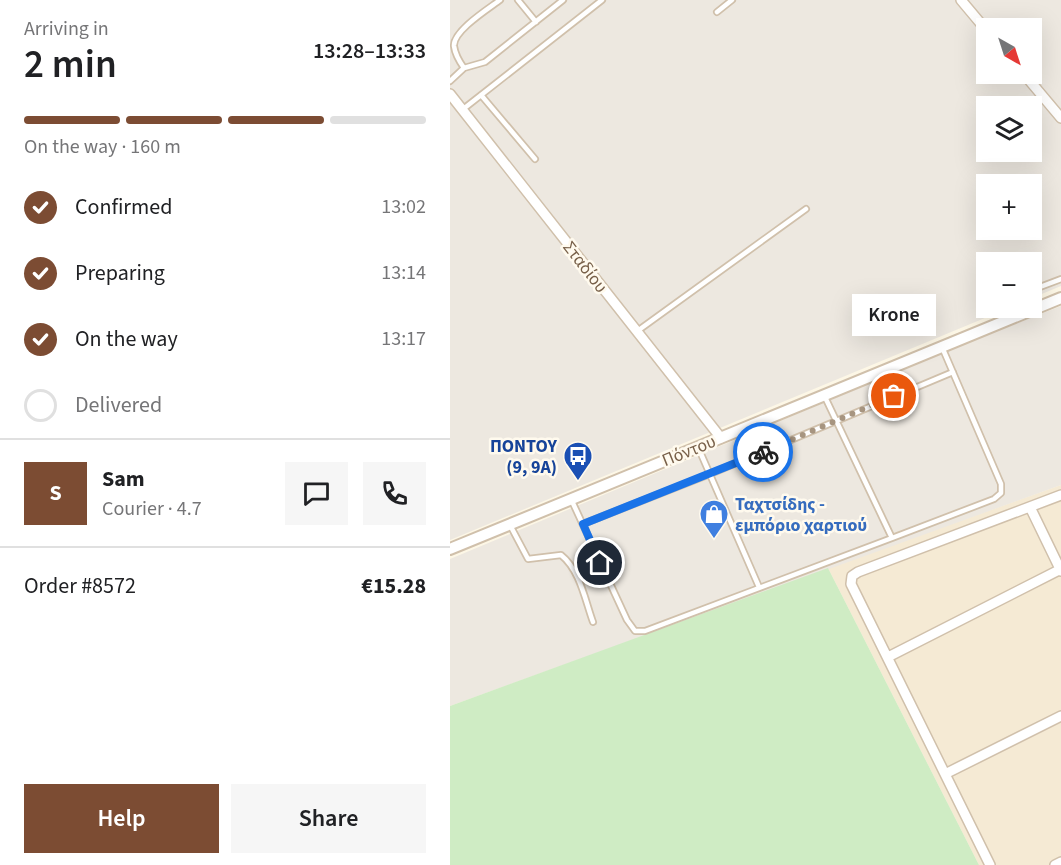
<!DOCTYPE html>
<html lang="en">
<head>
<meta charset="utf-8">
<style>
  :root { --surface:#fff; --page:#f6f6f6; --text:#202124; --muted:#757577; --line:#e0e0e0; --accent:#7c4c33 }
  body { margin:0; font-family:"Source Sans 3",sans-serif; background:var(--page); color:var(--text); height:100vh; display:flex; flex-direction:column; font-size:22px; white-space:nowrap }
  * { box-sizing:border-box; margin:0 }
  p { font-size:20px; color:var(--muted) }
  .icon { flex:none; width:33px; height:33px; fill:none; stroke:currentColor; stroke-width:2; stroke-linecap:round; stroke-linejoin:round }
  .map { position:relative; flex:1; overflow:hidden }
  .drawer { display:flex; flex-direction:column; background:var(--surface); width:450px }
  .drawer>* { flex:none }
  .needle { width:39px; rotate:141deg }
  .fabs { position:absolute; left:526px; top:18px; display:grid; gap:12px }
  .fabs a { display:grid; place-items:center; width:66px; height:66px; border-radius:0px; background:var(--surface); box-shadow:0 6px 24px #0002; font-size:30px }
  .pin { position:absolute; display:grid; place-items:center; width:51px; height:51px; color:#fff; margin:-26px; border:3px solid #fff; border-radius:50%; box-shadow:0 2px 6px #0007 }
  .courier { position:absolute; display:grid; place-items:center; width:60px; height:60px; margin:-30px; border:4px solid #1a73e8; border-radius:50%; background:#fff; color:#222; box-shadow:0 2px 8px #0007 }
  .bubble { position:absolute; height:42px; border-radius:0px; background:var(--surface); box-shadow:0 6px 24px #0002; font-size:20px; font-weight:600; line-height:42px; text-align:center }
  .headline em { font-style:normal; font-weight:600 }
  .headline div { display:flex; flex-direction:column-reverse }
  .headline { display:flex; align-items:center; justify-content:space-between; height:102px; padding:0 24px }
  h1 { font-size:39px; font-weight:600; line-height:45px }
  .bar { display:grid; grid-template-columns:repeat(4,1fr); gap:9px 6px; align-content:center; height:72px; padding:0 24px }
  .bar i { height:8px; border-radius:4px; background:var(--line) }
  .bar .on { background:var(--accent) }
  .bar p { grid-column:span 4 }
  .line { display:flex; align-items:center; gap:15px; padding:0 24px; border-top:2px solid var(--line) }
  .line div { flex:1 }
  .round { display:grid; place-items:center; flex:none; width:63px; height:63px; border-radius:0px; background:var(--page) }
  ol { padding:0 24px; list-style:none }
  li { display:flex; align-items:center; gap:18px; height:66px }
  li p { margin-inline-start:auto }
  li .icon { padding:6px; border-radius:50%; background:var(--accent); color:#fff; stroke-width:4 }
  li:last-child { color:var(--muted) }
  li i { width:33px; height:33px; border:3px solid var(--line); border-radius:50% }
  .primary-button { display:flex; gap:12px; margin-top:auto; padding:12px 24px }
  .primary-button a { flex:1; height:69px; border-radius:0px; background:var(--accent); color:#fff; font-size:24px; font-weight:600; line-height:69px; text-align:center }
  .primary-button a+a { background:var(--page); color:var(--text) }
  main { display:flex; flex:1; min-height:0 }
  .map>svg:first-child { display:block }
  .residential { fill:#f5ead4 }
  .industrial { fill:#ede8e0; fill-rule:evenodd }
  .green { fill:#cfecc4 }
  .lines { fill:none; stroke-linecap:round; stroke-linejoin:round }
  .service-casing { stroke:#d0c0ab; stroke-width:8 }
  .minor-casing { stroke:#d0c0ab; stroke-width:12 }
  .tertiary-casing { stroke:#d0c0ab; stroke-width:14 }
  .service { stroke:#fff; stroke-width:4.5 }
  .minor { stroke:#fff; stroke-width:9 }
  .tertiary { stroke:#fff; stroke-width:10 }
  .done { stroke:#a79580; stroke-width:6; stroke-dasharray:0 10.8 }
  .route { stroke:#1a73e8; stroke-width:8 }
  .labels { text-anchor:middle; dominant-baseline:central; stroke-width:5; stroke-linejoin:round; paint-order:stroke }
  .street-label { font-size:18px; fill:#786049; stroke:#fffaee }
  .transit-label { font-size:18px; font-weight:bold; fill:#164399; stroke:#fffaee; text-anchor:end }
  .shop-label { font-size:18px; font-weight:bold; fill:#366cbe; stroke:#fffaee; text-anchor:start }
</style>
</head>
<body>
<main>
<section class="drawer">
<div class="headline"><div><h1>2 min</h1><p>Arriving in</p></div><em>13:28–13:33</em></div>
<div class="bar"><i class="on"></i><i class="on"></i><i class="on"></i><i></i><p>On the way · 160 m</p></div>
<ol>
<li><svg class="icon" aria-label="check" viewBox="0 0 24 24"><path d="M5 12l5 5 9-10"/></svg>Confirmed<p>13:02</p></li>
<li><svg class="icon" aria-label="check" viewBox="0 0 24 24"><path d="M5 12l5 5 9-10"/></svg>Preparing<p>13:14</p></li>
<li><svg class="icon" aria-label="check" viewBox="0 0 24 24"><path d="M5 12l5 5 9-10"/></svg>On the way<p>13:17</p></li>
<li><i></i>Delivered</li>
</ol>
<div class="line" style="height:108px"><b class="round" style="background:var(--accent);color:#fff">S</b><div><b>Sam</b><p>Courier · 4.7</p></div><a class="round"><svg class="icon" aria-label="chat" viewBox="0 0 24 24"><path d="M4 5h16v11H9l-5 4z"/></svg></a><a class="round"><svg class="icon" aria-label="phone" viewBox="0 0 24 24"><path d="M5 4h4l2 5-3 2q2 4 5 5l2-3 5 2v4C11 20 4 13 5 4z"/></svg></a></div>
<div class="line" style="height:78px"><div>Order #8572</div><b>€15.28</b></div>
<div class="primary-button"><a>Help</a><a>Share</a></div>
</section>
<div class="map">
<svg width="611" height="865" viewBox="0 0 611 865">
  <rect width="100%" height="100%" fill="#fdf7e6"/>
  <!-- residential -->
  <path class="residential" d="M611,485V865H529L378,568Z"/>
  <!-- industrial -->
  <path class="industrial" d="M0,0H611V286L582,298V262H537V308H559L0,540ZM537,28H582V74H537ZM537,106H582V152H537ZM537,184H582V230H537Z
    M611,306V485L0,706V559L512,345Z"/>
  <!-- green -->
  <path class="green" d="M378,568L529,865H0V706Z"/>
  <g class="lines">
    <!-- service casing -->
    <g class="service-casing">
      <path id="service" d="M68,0L86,22
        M267,12L282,0
        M14,68C9,61 5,54 4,46C3,31 38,9 50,0
        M0,81L14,68L35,62L113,0
        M31,95L85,159
        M12,110L152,0
        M582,290L611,279
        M186,332L356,209
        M374,395L442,538L544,499L551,493V484L492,347
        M248,447L309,587
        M121,499L177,620L185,631H195L442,538
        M133,524L260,474L503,372
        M60,525L78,559L111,555C130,570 135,600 143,622"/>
    </g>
    <!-- minor casing -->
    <g class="minor-casing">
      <path id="minor" d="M511,0L537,31
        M574,74L611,118
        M0,94L271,438
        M580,507L611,571
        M438,657L611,569
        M495,774L611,716
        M540,865L401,584L402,576L408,572L611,495
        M605,865L611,862"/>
    </g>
    <!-- tertiary casing -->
    <g class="tertiary-casing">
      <path id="tertiary" d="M0,549L611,298"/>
    </g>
    <!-- service -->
    <use href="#service" class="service"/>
    <!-- minor -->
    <use href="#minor" class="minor"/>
    <!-- tertiary -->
    <use href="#tertiary" class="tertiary"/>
  </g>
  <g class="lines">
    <!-- done -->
    <path class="done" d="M313,452L444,396"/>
    <!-- route -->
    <path class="route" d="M150,563L133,524L313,452"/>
  </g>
  <!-- icons -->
  <defs>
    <g id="bus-pin" transform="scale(1.5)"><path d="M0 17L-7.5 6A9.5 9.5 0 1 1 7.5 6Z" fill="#1a4fb4" stroke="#fffaee"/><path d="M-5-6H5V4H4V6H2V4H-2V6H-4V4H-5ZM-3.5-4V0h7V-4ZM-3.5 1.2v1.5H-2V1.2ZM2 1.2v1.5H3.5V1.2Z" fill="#fff"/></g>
    <g id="shop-pin" transform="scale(1.5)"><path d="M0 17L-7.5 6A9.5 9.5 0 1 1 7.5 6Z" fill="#3f7fe0" stroke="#fffaee"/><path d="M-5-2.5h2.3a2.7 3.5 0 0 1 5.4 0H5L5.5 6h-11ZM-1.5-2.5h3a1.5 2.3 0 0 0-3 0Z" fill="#fff"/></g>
  </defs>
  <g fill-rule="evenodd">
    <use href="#bus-pin" x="128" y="456"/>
    <use href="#shop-pin" x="264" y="514"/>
  </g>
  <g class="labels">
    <!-- street labels -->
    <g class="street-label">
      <text transform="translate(135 267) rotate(52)">Σταδίου</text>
      <text transform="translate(239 451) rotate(-22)">Πόντου</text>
    </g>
    <!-- transit labels -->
    <g class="transit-label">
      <text x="107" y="446">ΠΟΝΤΟΥ<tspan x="107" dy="21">(9, 9Α)</tspan></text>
    </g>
    <!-- shop labels -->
    <g class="shop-label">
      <text x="285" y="504">Ταχτσίδης -<tspan x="285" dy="21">εμπόριο χαρτιού</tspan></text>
    </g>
  </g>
</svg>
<div class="fabs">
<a><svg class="needle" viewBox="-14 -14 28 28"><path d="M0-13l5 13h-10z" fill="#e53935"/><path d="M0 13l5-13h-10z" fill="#757577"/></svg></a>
<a><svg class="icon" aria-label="layers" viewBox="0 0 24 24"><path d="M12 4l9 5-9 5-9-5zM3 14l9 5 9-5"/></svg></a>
<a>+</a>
<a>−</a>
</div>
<div class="pin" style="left:444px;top:396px;background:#ea580c"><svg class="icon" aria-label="bag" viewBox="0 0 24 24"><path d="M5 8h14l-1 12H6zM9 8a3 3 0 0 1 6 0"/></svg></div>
<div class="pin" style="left:150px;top:563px;background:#1f2937"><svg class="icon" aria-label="home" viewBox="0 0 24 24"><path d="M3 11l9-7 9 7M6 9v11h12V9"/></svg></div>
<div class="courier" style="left:313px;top:452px"><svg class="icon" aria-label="bike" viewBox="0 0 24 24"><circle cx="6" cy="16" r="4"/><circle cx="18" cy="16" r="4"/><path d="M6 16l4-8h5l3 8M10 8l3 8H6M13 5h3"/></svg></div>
<div class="bubble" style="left:402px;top:294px;width:84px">Krone</div>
</div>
</main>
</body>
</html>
